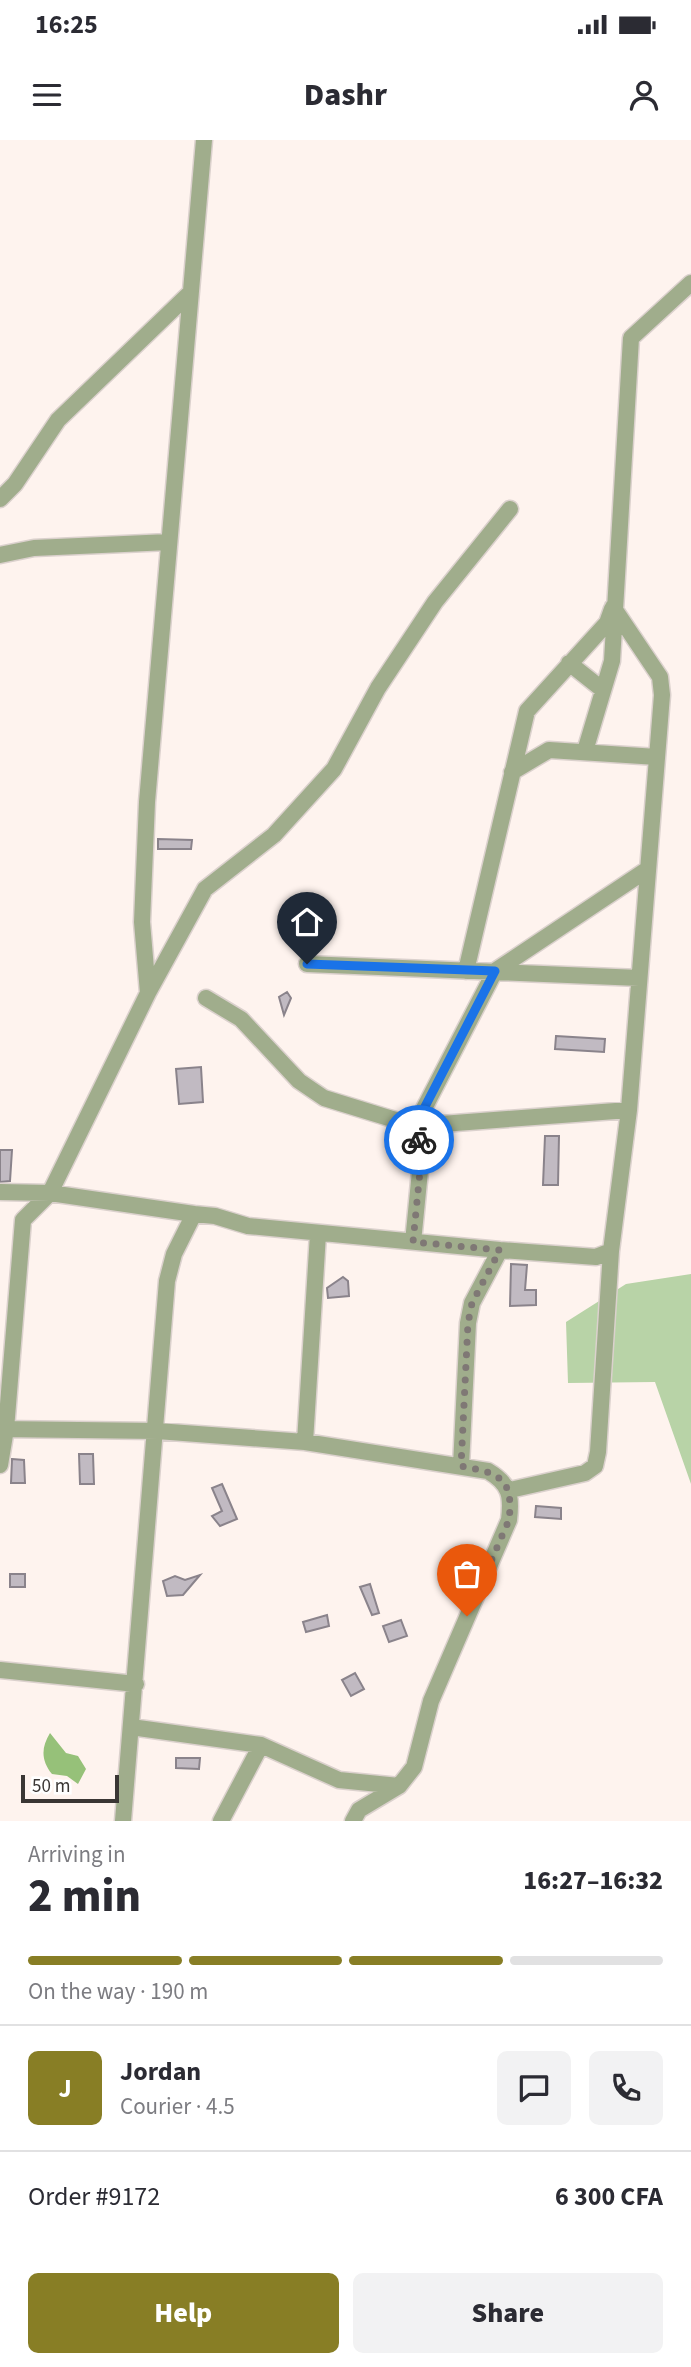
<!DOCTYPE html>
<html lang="en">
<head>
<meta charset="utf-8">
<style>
  :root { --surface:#fff; --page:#f2f2f3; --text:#2b2b33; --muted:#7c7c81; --line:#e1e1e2; --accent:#887e25 }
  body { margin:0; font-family:"Source Sans 3",sans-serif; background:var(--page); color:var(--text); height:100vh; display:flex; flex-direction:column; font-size:26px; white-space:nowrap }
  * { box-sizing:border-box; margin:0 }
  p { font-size:23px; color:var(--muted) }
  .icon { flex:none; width:38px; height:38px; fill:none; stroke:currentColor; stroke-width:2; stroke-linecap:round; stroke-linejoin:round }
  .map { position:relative; height:1681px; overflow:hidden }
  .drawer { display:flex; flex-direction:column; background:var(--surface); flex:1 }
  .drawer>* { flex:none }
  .scale { position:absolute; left:21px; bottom:18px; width:98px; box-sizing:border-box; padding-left:7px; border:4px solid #3a3634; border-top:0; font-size:19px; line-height:24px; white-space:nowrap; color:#3a3634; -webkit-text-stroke:5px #fff; paint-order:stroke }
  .pin { position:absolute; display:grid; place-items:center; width:60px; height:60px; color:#fff; margin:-72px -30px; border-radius:50% 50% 50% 0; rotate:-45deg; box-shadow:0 0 7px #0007 }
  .pin .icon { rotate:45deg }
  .courier { position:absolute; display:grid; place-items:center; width:70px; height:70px; margin:-35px; border:5px solid #1a73e8; border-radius:50%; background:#fff; color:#222; box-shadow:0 2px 9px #0007 }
  .headline em { font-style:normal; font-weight:800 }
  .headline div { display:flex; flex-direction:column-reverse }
  .headline { display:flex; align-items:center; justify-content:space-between; height:119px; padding:0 28px }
  h1 { font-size:46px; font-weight:800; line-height:52px }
  .bar { display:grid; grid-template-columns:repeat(4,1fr); gap:10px 7px; align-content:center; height:84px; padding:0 28px }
  .bar i { height:9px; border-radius:5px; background:var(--line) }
  .bar .on { background:var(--accent) }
  .bar p { grid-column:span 4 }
  .line { display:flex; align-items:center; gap:18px; padding:0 28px; border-top:2px solid var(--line) }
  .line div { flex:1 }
  .round { display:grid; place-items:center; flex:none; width:74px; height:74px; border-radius:10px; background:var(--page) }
  .button { display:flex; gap:14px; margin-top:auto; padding:14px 28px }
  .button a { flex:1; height:80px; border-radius:10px; background:var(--accent); color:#fff; font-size:28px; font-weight:800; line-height:80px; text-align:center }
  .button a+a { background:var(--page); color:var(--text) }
  .status { display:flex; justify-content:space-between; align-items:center; height:49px; padding:0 35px; background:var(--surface); direction:ltr }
  .status svg { height:19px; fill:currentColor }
  header { display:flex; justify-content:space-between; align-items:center; height:91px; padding:0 28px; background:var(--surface); font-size:32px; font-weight:800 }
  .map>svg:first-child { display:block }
  .green { fill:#b8d3a7 }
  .forest { fill:#96c179 }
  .building { fill:#c1bac2; stroke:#8a838b; stroke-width:2 }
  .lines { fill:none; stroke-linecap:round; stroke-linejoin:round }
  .street-casing { stroke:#dbd1cd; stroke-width:19 }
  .street { stroke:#a0ad8c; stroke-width:16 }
  .done { stroke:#7f7875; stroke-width:7; stroke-dasharray:0 12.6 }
  .route { stroke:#1a73e8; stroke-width:9 }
</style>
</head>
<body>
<div class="status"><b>16:25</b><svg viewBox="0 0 49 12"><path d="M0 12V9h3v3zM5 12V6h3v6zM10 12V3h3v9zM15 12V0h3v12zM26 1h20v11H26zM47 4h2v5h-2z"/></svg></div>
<header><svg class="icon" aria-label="menu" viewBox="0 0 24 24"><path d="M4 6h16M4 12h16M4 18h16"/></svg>Dashr<svg class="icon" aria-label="person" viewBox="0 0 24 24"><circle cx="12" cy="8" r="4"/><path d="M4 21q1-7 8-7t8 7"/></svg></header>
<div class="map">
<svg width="691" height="1681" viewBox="0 0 691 1681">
  <rect width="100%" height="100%" fill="#fef3ee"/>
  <!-- green -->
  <path class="green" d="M691,1134V1344L655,1242L568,1243L566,1182L626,1144Z"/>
  <!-- forest -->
  <path class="forest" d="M50,1593L66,1613L78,1616L86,1629L78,1644L67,1636L52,1634C41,1620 41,1608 50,1593Z"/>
  <!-- building -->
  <path class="building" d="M158,699L192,700L191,709H158Z
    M287,852L291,858L284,875L279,857Z
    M556,896L605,899L604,912L555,909Z
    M201,927L203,962L179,964L176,929Z
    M545,996H559L558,1045H543Z
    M0,1010H12L10,1041L0,1042Z
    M511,1124L527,1125L525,1150H536V1165L510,1166Z
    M343,1137L348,1141L349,1156L328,1158L327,1148Z
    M79,1314H93L94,1344H80Z
    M12,1319L24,1320L25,1343H11Z
    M222,1344L237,1379L220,1386L212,1376L222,1371L212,1348Z
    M536,1366L561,1368V1379L535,1377Z
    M10,1434H25V1447H10Z
    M200,1435L183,1455L167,1456L163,1441L175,1436L185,1440Z
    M370,1444L379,1473L372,1475L360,1447Z
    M327,1475L329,1486L306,1492L303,1482Z
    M401,1480L407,1496L389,1502L383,1486Z
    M355,1533L364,1549L351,1556L342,1540Z
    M176,1618H200L199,1629L176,1628Z"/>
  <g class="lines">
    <!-- street casing -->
    <g class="street-casing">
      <path id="street" d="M0,359L15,344L58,280L190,153
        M0,415L34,408L169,402
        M569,523L603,550
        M585,611L612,521L631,198L691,143
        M512,632L549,610L657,617
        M307,824L639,838
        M466,831L527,571L607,483L612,469
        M148,853L205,749L274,695L334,629L378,548L435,462L510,369
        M206,858L241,879L299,941L324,958L415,986L629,970
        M0,1052L50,1053L194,1074
        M413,1102L422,1011L415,986L495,831L648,729
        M0,1289L157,1291L305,1302L488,1331C510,1344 512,1356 509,1380L431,1561L414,1627L399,1646L359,1670L353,1681
        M305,1302L318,1094
        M0,1325L6,1289L23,1080L50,1053L148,853L142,782L147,662L204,0
        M461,1326L468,1183L472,1163L500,1110
        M510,1350L585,1333L595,1326L598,1312L611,1111L629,970L662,555L660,537L613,467
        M0,1530L136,1544
        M131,1587L261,1605L339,1640L399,1646
        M123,1681L167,1141L174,1114L194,1074L215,1076L248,1086L500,1110L596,1117L611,1111
        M221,1681L261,1605"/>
    </g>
    <!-- street -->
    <use href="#street" class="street"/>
  </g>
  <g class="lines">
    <!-- done -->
    <path class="done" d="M419,1000L422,1011L413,1102L500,1110L472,1163L468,1183L461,1326C499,1333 514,1338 509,1380L467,1476"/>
    <!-- route -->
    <path class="route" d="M307,824L495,831L415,986L419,1000"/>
  </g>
</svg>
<div class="scale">50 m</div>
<div class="pin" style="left:467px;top:1476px;background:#ea580c"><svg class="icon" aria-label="bag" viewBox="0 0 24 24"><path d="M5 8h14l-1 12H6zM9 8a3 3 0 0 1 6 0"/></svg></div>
<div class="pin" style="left:307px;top:824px;background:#1f2937"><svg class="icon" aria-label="home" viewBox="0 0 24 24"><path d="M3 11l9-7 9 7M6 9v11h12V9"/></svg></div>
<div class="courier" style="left:419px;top:1000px"><svg class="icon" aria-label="bike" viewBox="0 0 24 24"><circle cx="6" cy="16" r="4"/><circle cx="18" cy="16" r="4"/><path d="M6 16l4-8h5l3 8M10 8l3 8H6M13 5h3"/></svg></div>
</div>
<section class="drawer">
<div class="headline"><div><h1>2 min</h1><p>Arriving in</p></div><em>16:27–16:32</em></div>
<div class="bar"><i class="on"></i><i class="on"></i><i class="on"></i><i></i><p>On the way · 190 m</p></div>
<div class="line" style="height:126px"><b class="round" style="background:var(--accent);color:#fff">J</b><div><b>Jordan</b><p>Courier · 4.5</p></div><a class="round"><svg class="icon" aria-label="chat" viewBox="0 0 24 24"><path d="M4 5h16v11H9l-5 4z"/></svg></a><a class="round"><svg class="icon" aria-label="phone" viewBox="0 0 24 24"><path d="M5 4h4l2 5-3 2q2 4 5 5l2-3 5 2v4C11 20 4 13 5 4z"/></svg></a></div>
<div class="line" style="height:91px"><div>Order #9172</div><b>6 300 CFA</b></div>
<div class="button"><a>Help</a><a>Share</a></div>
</section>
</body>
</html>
